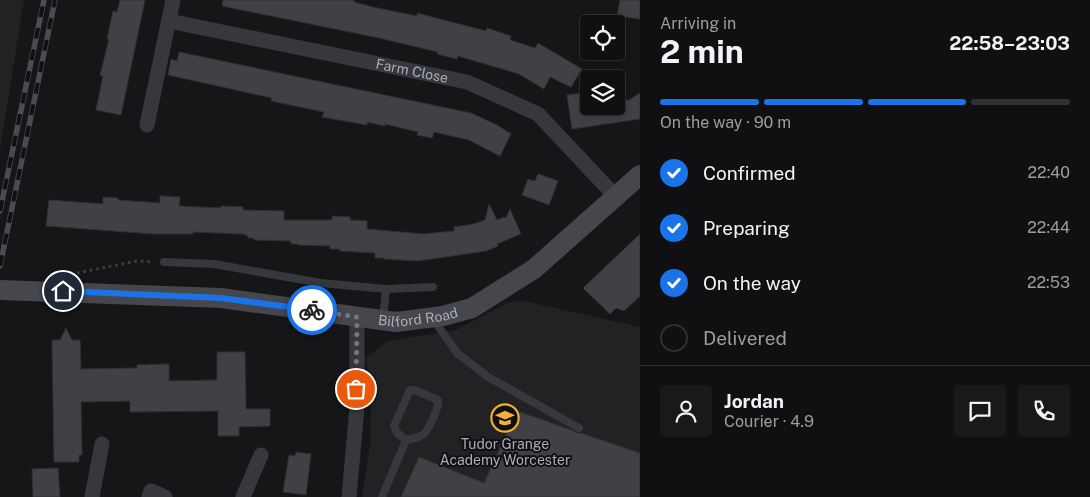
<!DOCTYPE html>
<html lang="en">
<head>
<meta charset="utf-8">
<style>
  :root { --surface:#101012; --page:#19191b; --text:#f1f3f6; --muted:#9c9d9f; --line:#303032; --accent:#1a73e8 }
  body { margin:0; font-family:"Public Sans",sans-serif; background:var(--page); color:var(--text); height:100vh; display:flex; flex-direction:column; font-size:19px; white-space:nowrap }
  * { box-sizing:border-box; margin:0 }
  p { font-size:16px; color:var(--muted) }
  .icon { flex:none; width:28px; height:28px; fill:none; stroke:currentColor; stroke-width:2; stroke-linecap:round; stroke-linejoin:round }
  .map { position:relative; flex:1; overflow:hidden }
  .details { display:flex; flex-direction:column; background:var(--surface); width:450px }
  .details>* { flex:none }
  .fabs { position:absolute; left:580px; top:15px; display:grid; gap:10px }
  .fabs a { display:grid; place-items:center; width:45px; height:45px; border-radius:5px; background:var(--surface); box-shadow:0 2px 8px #0003,0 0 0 1px var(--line); font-size:25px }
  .pin { position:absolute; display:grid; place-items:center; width:42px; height:42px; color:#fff; margin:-21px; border:2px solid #fff; border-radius:50%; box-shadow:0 1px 5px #0007 }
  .courier { position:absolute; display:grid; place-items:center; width:50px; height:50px; margin:-25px; border:4px solid #1a73e8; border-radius:50%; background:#fff; color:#222; box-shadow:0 1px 6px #0007 }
  .overview em { font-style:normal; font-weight:700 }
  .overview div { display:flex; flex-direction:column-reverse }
  .overview { display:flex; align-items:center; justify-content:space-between; height:85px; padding:0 20px }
  h1 { font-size:32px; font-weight:700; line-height:38px }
  .bar { display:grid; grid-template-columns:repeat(4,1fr); gap:8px 5px; align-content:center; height:60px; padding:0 20px }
  .bar i { height:6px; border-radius:4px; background:var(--line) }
  .bar .selected { background:var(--accent) }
  .bar p { grid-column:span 4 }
  .line { display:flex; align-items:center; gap:12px; padding:0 20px; border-top:1px solid var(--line) }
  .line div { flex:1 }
  .round { display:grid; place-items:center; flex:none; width:52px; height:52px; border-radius:5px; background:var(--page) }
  ol { padding:0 20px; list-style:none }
  li { display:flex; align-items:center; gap:15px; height:55px }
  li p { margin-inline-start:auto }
  li .icon { padding:5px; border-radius:50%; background:var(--accent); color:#fff; stroke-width:4 }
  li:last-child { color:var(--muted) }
  li i { width:28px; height:28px; border:2px solid var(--line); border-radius:50% }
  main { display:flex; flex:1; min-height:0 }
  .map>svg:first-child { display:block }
  .built { fill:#222225 }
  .building { fill:#404145; stroke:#303034 }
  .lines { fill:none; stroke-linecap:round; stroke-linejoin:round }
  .path { stroke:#3d3f44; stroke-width:3; stroke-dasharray:2.5 4; stroke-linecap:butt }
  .lane { stroke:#37383d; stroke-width:8 }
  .street { stroke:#37383d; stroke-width:15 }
  .secondary { stroke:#45474d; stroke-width:20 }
  .rail-casing { stroke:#4a4c52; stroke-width:5.5 }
  .rail { stroke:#111113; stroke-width:4; stroke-dasharray:11; stroke-linecap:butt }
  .done { stroke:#757880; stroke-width:5; stroke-dasharray:0 9 }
  .route { stroke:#1a73e8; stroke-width:6 }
  .labels { text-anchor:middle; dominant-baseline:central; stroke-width:4; stroke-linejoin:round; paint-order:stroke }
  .street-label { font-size:14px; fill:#a8adb8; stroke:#111113 }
  .poi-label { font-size:14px; fill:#a8adb8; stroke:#111113 }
</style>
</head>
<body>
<main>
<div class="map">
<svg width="640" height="497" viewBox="0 0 640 497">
  <rect width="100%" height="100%" fill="#161618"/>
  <!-- built -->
  <path class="built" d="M0,0H24L0,149Z
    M520,300L640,327V497H362L370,444L371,393L366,358L387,341L456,330L507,303Z"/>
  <!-- building -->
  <path class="building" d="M120,0H145L121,115L96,110L103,76L100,75L109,39H107L113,11L117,12Z
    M223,0H354V2L373,7L417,16V13L486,31L487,28L511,36L510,40L535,48L538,43L582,69L571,87L550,77L544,89L519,74L458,56L457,59L437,54L438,52L379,38L222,6Z
    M620,0H640V19L617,16Z
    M179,52L471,113L497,125L511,134L500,156L469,140L434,132L432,138L417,135L418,132L385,124V126L367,122V125L322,117L324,112L271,101L272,98L168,75L171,59L177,61Z
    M589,92V106H616V101L629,100L640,93V119L572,129L567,95Z
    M538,174L558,181L549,205L522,195L528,179L535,181Z
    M160,196L180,197L179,206L221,208V206L243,207V210L284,211V220H332V216L350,217V220L367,221V229L424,234L454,231V227L474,224L485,220L489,204L497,220L504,217L506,218L510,209L521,234L497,244L498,246L486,251L418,261L384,259V258H375V253L340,251V249H330V246L299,245L298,244H291V241L254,240V238H248V236L243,234L193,232V234H154L46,226L49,200L103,204V197L118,198V200L160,203Z
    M640,234V296L624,311L616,308L610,314L583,288Z
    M66,328L72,340H80L81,369L137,368V365L169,364V381L217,380V352H245L246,409H270V426L239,427V436H218V411L130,412V401L81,402L82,455H79V462H54L52,340H60Z
    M517,411L569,429L577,433H581L640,453V497H401L419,457L484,483Z
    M296,452L311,454L306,495L283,492L289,455L295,456Z
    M58,468L60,497H33L32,469Z"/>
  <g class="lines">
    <!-- path -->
    <path class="path" d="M77,273L137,261L154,262"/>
    <!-- lane -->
    <path class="lane" d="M164,262L214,264L321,283L386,289L433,287
      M433,319L457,353L488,377L579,428
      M383,320L386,289
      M410,390H415L438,400C439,408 430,426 425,433C420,438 412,439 406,440L397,433L394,426Z
      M382,497L406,440"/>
    <!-- street -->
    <g class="street">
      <path id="s1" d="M169,21L467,82L538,114L616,197"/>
      <path d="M147,125L173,0"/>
      <path d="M92,497L102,444"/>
      <path d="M149,497L151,491L165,497"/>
      <path d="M243,497L261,455"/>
      <path d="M349,497L357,407V317"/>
    </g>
    <!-- secondary -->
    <path class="secondary" id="s2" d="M0,290L221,298L396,322L443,316L472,308L534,269L640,175"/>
    <!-- rail casing -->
    <g class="rail-casing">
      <path id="rail" d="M0,211L44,0
        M0,266L55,0"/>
    </g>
    <!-- rail -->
    <use href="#rail" class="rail"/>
  </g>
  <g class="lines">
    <!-- done -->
    <path class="done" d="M312,310L357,317L356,389"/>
    <!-- route -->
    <path class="route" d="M63,291L221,298L312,310"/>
  </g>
  <!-- icons -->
  <defs>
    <g id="school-ring" transform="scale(1.4375)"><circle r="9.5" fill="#111113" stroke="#f2b134" stroke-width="1.5"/><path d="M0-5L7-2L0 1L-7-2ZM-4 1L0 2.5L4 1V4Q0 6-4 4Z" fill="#f2b134"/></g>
  </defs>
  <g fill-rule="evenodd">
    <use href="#school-ring" x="505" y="418"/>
  </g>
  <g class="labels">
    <!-- street labels -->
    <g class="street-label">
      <text stroke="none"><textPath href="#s1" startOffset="248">Farm Close</textPath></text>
      <text stroke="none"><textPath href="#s2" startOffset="420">Bilford Road</textPath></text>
    </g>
    <!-- poi labels -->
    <g class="poi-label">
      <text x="505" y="444">Tudor Grange<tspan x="505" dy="16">Academy Worcester</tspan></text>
    </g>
  </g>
</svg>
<div class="fabs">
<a><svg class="icon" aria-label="locate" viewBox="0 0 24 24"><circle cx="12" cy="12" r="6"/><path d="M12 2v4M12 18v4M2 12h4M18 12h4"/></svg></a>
<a><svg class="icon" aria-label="layers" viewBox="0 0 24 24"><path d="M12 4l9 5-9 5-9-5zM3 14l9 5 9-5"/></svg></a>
</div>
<div class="pin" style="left:356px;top:389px;background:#ea580c"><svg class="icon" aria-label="bag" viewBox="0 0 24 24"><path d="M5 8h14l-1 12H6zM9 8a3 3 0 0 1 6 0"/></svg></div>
<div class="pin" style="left:63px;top:291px;background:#1f2937"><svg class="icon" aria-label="home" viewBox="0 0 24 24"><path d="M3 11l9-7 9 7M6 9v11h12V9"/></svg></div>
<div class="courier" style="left:312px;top:310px"><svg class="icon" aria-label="bike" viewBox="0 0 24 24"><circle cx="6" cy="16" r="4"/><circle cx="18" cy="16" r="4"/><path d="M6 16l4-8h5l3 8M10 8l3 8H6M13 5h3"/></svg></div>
</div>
<section class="details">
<div class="overview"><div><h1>2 min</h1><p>Arriving in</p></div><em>22:58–23:03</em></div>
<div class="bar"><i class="selected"></i><i class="selected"></i><i class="selected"></i><i></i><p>On the way · 90 m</p></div>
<ol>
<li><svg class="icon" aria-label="check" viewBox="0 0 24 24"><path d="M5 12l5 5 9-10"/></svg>Confirmed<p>22:40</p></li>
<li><svg class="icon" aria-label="check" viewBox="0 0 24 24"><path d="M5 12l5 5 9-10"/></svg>Preparing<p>22:44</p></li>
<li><svg class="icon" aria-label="check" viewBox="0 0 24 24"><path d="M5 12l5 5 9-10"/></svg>On the way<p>22:53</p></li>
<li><i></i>Delivered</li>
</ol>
<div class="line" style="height:90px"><a class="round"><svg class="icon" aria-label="person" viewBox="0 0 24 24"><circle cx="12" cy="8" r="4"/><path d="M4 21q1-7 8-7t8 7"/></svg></a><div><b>Jordan</b><p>Courier · 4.9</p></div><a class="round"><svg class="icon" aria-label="chat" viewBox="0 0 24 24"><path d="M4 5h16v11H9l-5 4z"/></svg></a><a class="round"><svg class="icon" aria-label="phone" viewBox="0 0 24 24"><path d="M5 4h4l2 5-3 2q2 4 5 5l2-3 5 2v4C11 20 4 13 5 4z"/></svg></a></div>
</section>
</main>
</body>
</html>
